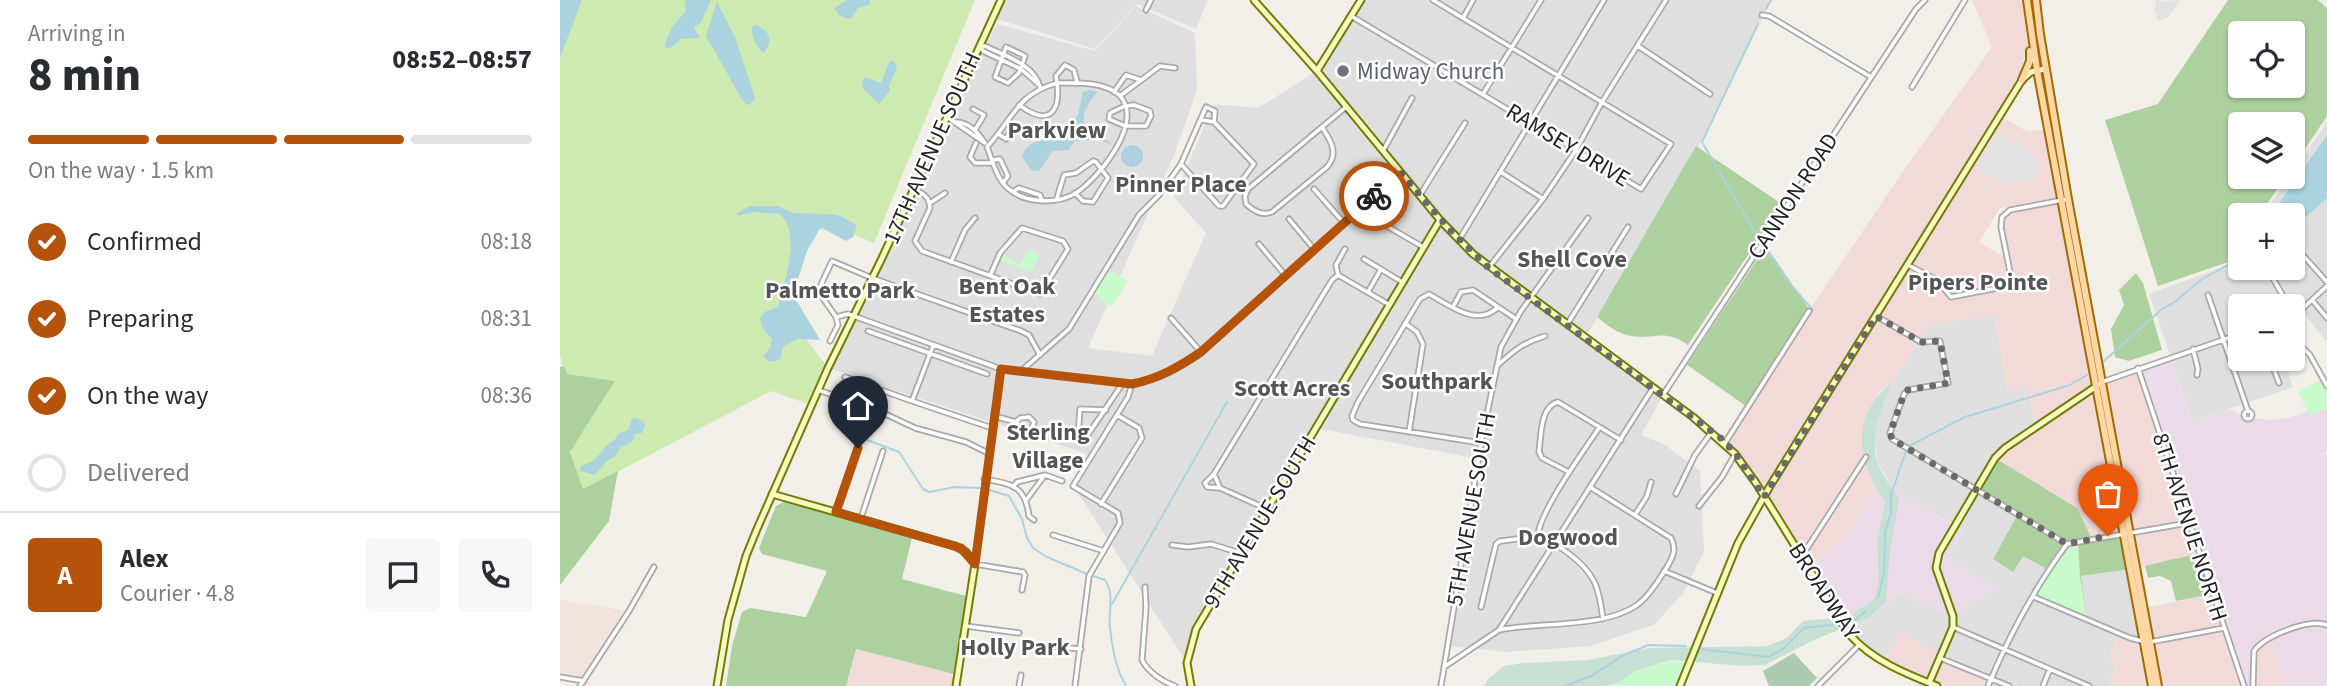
<!DOCTYPE html>
<html lang="en">
<head>
<meta charset="utf-8">
<style>
  :root { --surface:#fff; --page:#f7f7f7; --text:#2b2b33; --muted:#7c7c81; --line:#e1e1e2; --accent:#b45309 }
  body { margin:0; font-family:"Source Sans 3",sans-serif; background:var(--page); color:var(--text); height:100vh; display:flex; flex-direction:column; font-size:26px; white-space:nowrap }
  * { box-sizing:border-box; margin:0 }
  p { font-size:23px; color:var(--muted) }
  .icon { flex:none; width:38px; height:38px; fill:none; stroke:currentColor; stroke-width:2; stroke-linecap:round; stroke-linejoin:round }
  .map { position:relative; flex:1; overflow:hidden }
  .drawer { display:flex; flex-direction:column; background:var(--surface); width:560px }
  .drawer>* { flex:none }
  .fabs { position:absolute; left:1668px; top:21px; display:grid; gap:14px }
  .fabs a { display:grid; place-items:center; width:77px; height:77px; border-radius:7px; background:var(--surface); box-shadow:0 2px 5px #0004; font-size:35px }
  .pin { position:absolute; display:grid; place-items:center; width:60px; height:60px; color:#fff; margin:-72px -30px; border-radius:50% 50% 50% 0; rotate:-45deg; box-shadow:0 0 7px #0007 }
  .pin .icon { rotate:45deg }
  .courier { position:absolute; display:grid; place-items:center; width:70px; height:70px; margin:-35px; border:5px solid #b45309; border-radius:50%; background:#fff; color:#222; box-shadow:0 2px 9px #0007 }
  .headline em { font-style:normal; font-weight:800 }
  .headline div { display:flex; flex-direction:column-reverse }
  .headline { display:flex; align-items:center; justify-content:space-between; height:119px; padding:0 28px }
  h1 { font-size:46px; font-weight:800; line-height:52px }
  .bar { display:grid; grid-template-columns:repeat(4,1fr); gap:10px 7px; align-content:center; height:84px; padding:0 28px }
  .bar i { height:9px; border-radius:5px; background:var(--line) }
  .bar .current { background:var(--accent) }
  .bar p { grid-column:span 4 }
  .line { display:flex; align-items:center; gap:18px; padding:0 28px; border-top:2px solid var(--line) }
  .line div { flex:1 }
  .round { display:grid; place-items:center; flex:none; width:74px; height:74px; border-radius:7px; background:var(--page) }
  ol { padding:0 28px; list-style:none }
  li { display:flex; align-items:center; gap:21px; height:77px }
  li p { margin-inline-start:auto }
  li .icon { padding:7px; border-radius:50%; background:var(--accent); color:#fff; stroke-width:4 }
  li:last-child { color:var(--muted) }
  li i { width:38px; height:38px; border:4px solid var(--line); border-radius:50% }
  main { display:flex; flex:1; min-height:0 }
  .map>svg:first-child { display:block }
  .residential { fill:#e0dfdf }
  .commercial { fill:#f2dad9 }
  .industrial { fill:#ebdbe8 }
  .military { fill:#f3e3dd }
  .grass { fill:#cdebb0 }
  .forest { fill:#add19e; fill-rule:evenodd }
  .wetland { fill:#c6e0d4 }
  .cemetery { fill:#aacbaf }
  .park { fill:#c8facc }
  .parking { fill:#e2e2e2 }
  .water { fill:#aad3df }
  .lines { fill:none; stroke-linecap:round; stroke-linejoin:round }
  .stream { stroke:#aad3df; stroke-width:2 }
  .street-casing { stroke:#a9a9a9; stroke-width:7 }
  .secondary-casing { stroke:#707d05; stroke-width:9 }
  .primary-casing { stroke:#a06b00; stroke-width:10 }
  .street { stroke:#fff; stroke-width:3.5 }
  .secondary { stroke:#f7fabf; stroke-width:5 }
  .primary { stroke:#fcd6a4; stroke-width:6 }
  .done { stroke:#6b6a68; stroke-width:7; stroke-dasharray:0 12.6 }
  .route { stroke:#b45309; stroke-width:9 }
  .worship-dot { fill:#6b7280; stroke:#fff; stroke-width:2.5 }
  .labels { text-anchor:middle; dominant-baseline:central; stroke-width:5; stroke-linejoin:round; paint-order:stroke }
  .worship-label { font-size:23px; fill:#5b616d; stroke:#fff; text-anchor:start }
  .street-label { font-size:23px; fill:#222; stroke:#fff }
  .neighbourhood-label { font-size:24px; font-weight:bold; fill:#555; stroke:#fff }
</style>
</head>
<body>
<main>
<section class="drawer">
<div class="headline"><div><h1>8 min</h1><p>Arriving in</p></div><em>08:52–08:57</em></div>
<div class="bar"><i class="current"></i><i class="current"></i><i class="current"></i><i></i><p>On the way · 1.5 km</p></div>
<ol>
<li><svg class="icon" aria-label="check" viewBox="0 0 24 24"><path d="M5 12l5 5 9-10"/></svg>Confirmed<p>08:18</p></li>
<li><svg class="icon" aria-label="check" viewBox="0 0 24 24"><path d="M5 12l5 5 9-10"/></svg>Preparing<p>08:31</p></li>
<li><svg class="icon" aria-label="check" viewBox="0 0 24 24"><path d="M5 12l5 5 9-10"/></svg>On the way<p>08:36</p></li>
<li><i></i>Delivered</li>
</ol>
<div class="line" style="height:126px"><b class="round" style="background:var(--accent);color:#fff">A</b><div><b>Alex</b><p>Courier · 4.8</p></div><a class="round"><svg class="icon" aria-label="chat" viewBox="0 0 24 24"><path d="M4 5h16v11H9l-5 4z"/></svg></a><a class="round"><svg class="icon" aria-label="phone" viewBox="0 0 24 24"><path d="M5 4h4l2 5-3 2q2 4 5 5l2-3 5 2v4C11 20 4 13 5 4z"/></svg></a></div>
</section>
<div class="map">
<svg width="1767" height="686" viewBox="0 0 1767 686">
  <rect width="100%" height="100%" fill="#f2efe9"/>
  <!-- residential -->
  <path class="residential" d="M446,0H648L636,29L577,4L535,49L437,19Z
    M801,0H1211L1142,140L1025,338L1103,395L1081,435L1105,445L1140,471L1144,551L1124,592L1095,624L1031,646L946,652L888,646L919,459L756,428L636,629L627,663L511,482L527,454L268,368L353,189L437,24L535,51L576,6L635,33L637,89L615,153L528,348L592,356L646,233L614,197L654,104L698,108L757,71Z
    M1767,122V342L1741,310L1733,315L1732,306H1680V359H1724L1733,387L1633,421L1589,294L1668,265L1680,248V268H1732V215H1703L1729,177H1732L1733,172Z
    M1434,315L1448,391L1468,385L1476,428L1458,514L1463,556L1488,570L1527,620L1520,576L1577,568L1590,642L1547,659L1557,664L1548,686H1457L1381,654L1341,633L1323,662L1290,635L1340,593L1393,616L1437,588L1388,557L1403,530L1348,498L1329,482L1318,463L1314,435L1320,412L1333,381L1370,324Z"/>
  <!-- commercial -->
  <path class="commercial" d="M1412,0H1463L1468,44L1455,91L1442,117L1468,132L1488,129L1501,197L1440,208L1419,242L1444,257L1439,217L1508,199L1542,381L1578,368L1640,553L1577,568L1570,533L1532,539L1517,508L1435,458L1476,428L1468,386L1448,392L1434,315L1370,325L1333,381L1318,393L1308,472L1318,489L1284,539L1247,566L1204,497L1162,439L1344,170L1432,47Z
    M1653,594L1684,686H1548L1557,664L1547,660L1559,633L1590,642L1584,608Z
    M1341,632L1381,654L1457,686H1357L1360,679L1323,662Z
    M1711,638L1727,686H1693L1694,651Z
    M296,649L398,675L396,686H286Z"/>
  <!-- industrial -->
  <path class="industrial" d="M1611,356L1633,421L1669,409L1689,418L1709,420L1727,418L1755,409H1767V451L1764,454L1767,455V686H1727L1711,639L1694,651L1693,686H1684L1578,368Z
    M1329,482L1348,498L1403,531L1388,557L1438,588L1393,616L1340,593L1290,635L1247,566L1284,539L1318,489Z"/>
  <!-- military -->
  <path class="military" d="M0,600L69,611L24,681L0,677Z"/>
  <!-- grass -->
  <path class="grass" d="M0,0H415L314,243L255,218L220,305L268,368L251,405L211,391L23,490L10,452L55,381L6,374L0,356Z"/>
  <!-- forest -->
  <path class="forest" d="M1668,0H1758L1767,8V116L1733,167L1732,124H1680V177H1726L1699,215H1680V244L1668,262L1598,286L1545,120L1598,104ZM1680,33H1732V86H1680Z
    M1136,146L1222,204L1128,345C1103,328 1096,340 1072,336C1058,334 1048,326 1037,317Z
    M1206,246L1249,309L1186,406L1127,365Z
    M1576,273L1583,283L1602,350L1569,361L1555,357L1551,329L1564,305L1559,290Z
    M4,366L7,374L55,381L10,452L23,489L58,471L49,521L0,585V367Z
    M1435,458L1517,508L1532,539L1563,534L1571,569L1521,576L1527,621L1488,570L1463,556L1453,572L1433,559L1458,514L1418,490Z
    M229,499L353,534L342,579L410,597L398,675L296,649L286,686H166L172,646L182,612L190,608L246,617L267,571L202,554L199,548L216,506Z
    M1640,553L1653,594L1616,601L1611,581L1600,576L1588,578L1585,566Z"/>
  <!-- wetland -->
  <path class="wetland" d="M1333,381C1322,407 1310,432 1317,461C1321,474 1332,487 1339,499L1330,551L1326,601L1309,618L1256,639L1205,665L1183,666L1111,660L1076,671L1061,682L1043,686H924L928,679L944,666L964,663L1028,660L1089,648L1206,646L1227,638L1243,621L1288,617L1314,599L1319,581L1317,543L1325,502C1320,493 1313,483 1309,473C1293,438 1304,404 1333,381Z"/>
  <!-- cemetery -->
  <path class="cemetery" d="M1234,653L1257,678L1249,686H1209L1203,671Z"/>
  <!-- park -->
  <path class="park" d="M469,250L480,255L471,272L437,259L441,252L459,265Z
    M546,268L568,281L552,307L531,292Z
    M1767,374V408L1750,416L1738,392L1762,379Z
    M1518,542L1520,576L1527,621L1474,597L1488,570L1507,544Z
    M1111,661L1124,663L1115,686H1043L1061,682L1076,671Z"/>
  <!-- parking -->
  <path class="parking" d="M1595,0L1606,1L1620,0L1609,17L1598,21L1594,8L1596,7Z
    M1438,133L1475,156L1479,178L1443,184L1417,168Z"/>
  <!-- water -->
  <path class="water" d="M0,0H22L0,58Z
    M125,0H151L141,22L134,28L140,38L121,39L110,48H106L105,44L112,27L126,11Z
    M287,0H310L309,5L298,8L293,17L288,19L280,16L274,8Z
    M157,2L175,37L193,91L195,99L190,105L186,104L181,98L146,36Z
    M194,25C209,28 214,41 204,53C197,49 191,36 192,28Z
    M334,61L337,67L329,86L330,91L319,104L303,89L302,83L305,77L321,83L329,62Z
    M530,90L538,92C528,101 515,122 532,133C539,137 546,138 552,145L539,140L515,141L508,150L493,151L479,171L471,170L462,157C467,138 488,140 504,134L518,115L523,92Z
    M1767,135V198L1733,228L1732,215H1711Z
    M561 156a11 11 0 1 1 22 0a11 11 0 1 1-22 0Z
    M190,206H218L233,213L269,214L280,216L297,225L293,237L286,241L262,228L258,231C255,240 247,248 245,257C241,270 237,283 231,296L238,303L260,340L237,339L223,347L220,360L209,362L203,356L210,348L212,339L203,329L200,318L206,311L218,307C224,281 242,235 220,214L193,212L178,216L176,214Z
    M75,418L83,421L85,425L82,433L75,434L73,441L60,448L56,456L48,460L35,475L20,471L21,466C38,460 35,459 45,447C51,441 55,442 58,434L68,430L72,419Z"/>
  <g class="lines">
    <!-- stream -->
    <path class="stream" d="M1206,9L1211,0
      M1198,24L1142,142L1200,241
      M1204,246L1230,284L1253,310
      M1544,361L1602,309L1616,301L1641,280L1680,258
      M283,431L339,452L363,489L369,492L395,487L420,488
      M1349,446L1405,417L1510,385L1527,375
      M426,489L449,496L462,519L467,538L473,548L487,557L527,574
      M533,576L545,580C555,596 548,609 550,628C552,647 556,669 566,686
      M1318,598L1324,573L1325,532L1331,512V495L1346,451
      M552,604L667,402
      M1286,623L1293,621L1305,612
      M1142,649L1209,657L1224,648L1244,628L1280,624
      M1005,686L1031,676L1062,656L1088,645L1126,646"/>
    <!-- street casing -->
    <g class="street-casing">
      <path id="street" d="M586,10L591,0
        M1202,15L1209,16L1311,77
        M791,16L1081,189L1111,144L873,0
        M903,18L913,0
        M419,46H425C445,56 474,64 480,87
        M1078,46L1150,94
        M421,47L423,51L461,69L479,85
        M446,47L465,56L459,73L448,83L435,77Z
        M497,83C516,83 544,81 559,95C586,121 538,179 516,193C494,206 458,203 442,182C435,172 432,159 427,147C453,119 457,94 497,83Z
        M1352,87L1405,0
        M554,92L566,75L581,80
        M923,94L981,0
        M560,96L600,66L615,68
        M459,105C492,129 502,109 496,76L505,65L514,70L517,82
        M574,105L590,111L591,116L586,126H565L549,119L550,113L565,106Z
        M413,109L424,115L415,130
        M387,117L425,143
        M642,120L654,122L694,164L663,206H659L621,164L646,107L655,111L654,122
        M396,122C408,122 418,132 424,142
        M762,127C771,141 779,153 767,167L712,212C702,216 694,211 686,204L685,196L688,189L786,107
        M440,135L446,139L452,129
        M416,143L410,157L415,163H433
        M823,151L852,98
        M432,160L440,159L448,176L443,183
        M941,172L983,199
        M353,189C363,193 369,196 370,208L355,241L362,251L480,294L508,249L503,241L462,228L440,253L430,276
        M754,189L784,223
        M454,191L459,188L480,195L482,201
        M860,195L905,123
        M497,198L504,175L516,173L533,161L536,162L548,178L533,202L523,201L515,193
        M370,203L385,193
        M729,219L754,249
        M825,225L863,247
        M899,240L1044,0
        M1732,243L1767,282
        M699,244L725,275
        M804,259L842,282
        M391,262L405,230L415,218
        M1348,265L1377,280L1391,297L1453,285L1455,282L1451,277L1441,227L1442,217L1450,210L1508,199
        M930,266L983,199L1016,150L1042,102L1106,0
        M1708,270L1729,306
        M778,275L776,265L785,249
        M808,292L821,269
        M1648,295L1688,411
        M1753,301L1767,318
        M893,307L901,292L913,290L956,319
        M1732,315L1741,310L1767,286
        M1316,316L1361,342L1380,341L1388,383L1348,390L1344,394L1330,433L1332,439L1507,544L1628,523
        M276,317L288,314L441,369L572,384C598,380 619,367 641,352L840,172
        M611,318L641,352
        M845,323L857,332L863,344L849,432
        M1008,323L1068,227
        M1732,325L1740,345L1750,355L1767,386
        M308,331L427,374
        M270,341L278,325L276,317L258,291L272,261L312,278L461,331L469,335L480,355
        M373,346L352,401L432,428
        M1633,349L1638,369L1637,375
        M1710,359L1719,383
        M937,366C953,351 964,342 985,336
        M1578,368L1684,686
        M441,369L415,564L463,572L465,575L462,590
        M460,372L509,329L579,215L599,195L621,164
        M285,377L352,401
        M1542,382L1680,334
        M258,390L317,410L355,428L406,442L428,453
        M1103,395L1339,35L1356,9L1365,0
        M546,410L520,409L518,435L525,438L527,436L563,383
        M1684 415a4 4 0 1 1 8 0a4 4 0 1 1-8 0Z
        M434,416L456,422L466,433L471,431L474,422L469,417L460,418L456,422
        M921,443L800,424L793,420L792,416L798,402L860,299L869,294C889,305 918,328 938,307
        M1165,443L1249,311
        M1009,472L982,458L979,452C981,437 980,406 998,402L1061,440
        M654,474L645,483L647,487L660,488
        M485,475L502,481
        M424,479C452,484 465,485 469,516L474,520
        M453,487L457,482L485,475L467,499
        M1116,494L1135,455L1151,433
        M541,504L582,438L579,428L557,415
        M1139,506L1162,477L1175,454
        M707,509L660,488L654,474L772,280L778,275L828,304
        M276,512L298,448
        M1075,515L1087,496L1091,482
        M301,518L323,451
        M493,535L544,551
        M978,538C976,516 1025,449 1039,428
        M612,545L628,547L651,544L680,553
        M1242,556L1306,457
        M1104,571L1157,593
        M585,587L586,608L582,660C588,672 603,682 615,686
        M1474,597L1570,638L1582,641
        M921,607L936,544L940,541C954,540 971,535 985,539C993,541 1001,548 1008,553C1035,573 1039,587 1043,619
        M406,626L459,633
        M1393,627L1529,686
        M939,630C979,622 1045,628 1077,605C1088,597 1096,584 1104,572C1111,560 1118,551 1111,538L1030,487
        M1590,642L1664,628
        M487,646L521,649
        M1380,658L1449,686
        M884,667L939,630L1093,388
        M0,677L24,681
        M20,686L69,611L94,567
        M459,686L461,675
        M515,686L529,576L560,523L558,513L513,486L568,397L572,384
        M881,686L921,443L941,347L961,311L1028,218
        M1258,686L1299,645
        M1428,686C1449,636 1475,587 1507,544
        M1483,686L1490,669
        M1693,686L1694,651C1705,636 1749,618 1767,625"/>
    </g>
    <!-- secondary casing -->
    <g class="secondary-casing">
      <path id="secondary" d="M694,0L757,71L880,220L913,254L1133,417L1175,454L1196,483L1290,635C1312,660 1346,674 1377,686
        M757,71L801,0
        M212,494L395,546L406,552L415,564L396,686
        M1369,683L1393,627V616L1376,568L1379,553L1435,458L1445,448L1538,385
        M157,686L168,620L186,556L197,529L268,368L322,258L441,0
        M631,686L627,663L636,629L880,220
        M1120,686L1178,543L1210,486L1462,80L1471,72L1485,69"/>
    </g>
    <!-- primary casing -->
    <g class="primary-casing">
      <path id="primary" d="M1467,0L1477,70L1592,686
        M1476,0L1480,34L1508,199L1598,686
        M1462,80L1470,61V51"/>
    </g>
    <!-- street -->
    <use href="#street" class="street"/>
    <!-- secondary -->
    <use href="#secondary" class="secondary"/>
    <!-- primary -->
    <use href="#primary" class="primary"/>
  </g>
  <g class="lines">
    <!-- done -->
    <path class="done" d="M814,196L840,172L892,232L929,268L1162,439L1175,453L1204,497L1316,316L1361,342L1380,341L1388,383L1348,390L1344,394L1330,433L1332,439L1507,544L1548,536"/>
    <!-- route -->
    <path class="route" d="M298,448L276,512L401,548L415,564L441,369L572,384C598,379 619,367 641,352L814,196"/>
  </g>
  <!-- markers -->
  <circle class="worship-dot" cx="783" cy="71" r="7"/>
  <g class="labels">
    <!-- worship labels -->
    <g class="worship-label">
      <text x="797" y="71">Midway Church</text>
    </g>
    <!-- street labels -->
    <g class="street-label">
      <text transform="translate(1008 145) rotate(31)">RAMSEY DRIVE</text>
      <text transform="translate(372 148) rotate(-66)">17TH AVENUE SOUTH</text>
      <text transform="translate(1233 196) rotate(-57)">CANNON ROAD</text>
      <text transform="translate(911 509) rotate(-80)">5TH AVENUE SOUTH</text>
      <text transform="translate(700 522) rotate(-59)">9TH AVENUE SOUTH</text>
      <text transform="translate(1630 527) rotate(72)">8TH AVENUE NORTH</text>
      <text transform="translate(1264 591) rotate(57)">BROADWAY</text>
    </g>
    <!-- neighbourhood labels -->
    <g class="neighbourhood-label">
      <text x="497" y="130">Parkview</text>
      <text x="621" y="184">Pinner Place</text>
      <text x="1012" y="259">Shell Cove</text>
      <text x="1418" y="282">Pipers Pointe</text>
      <text x="447" y="286">Bent Oak<tspan x="447" dy="28">Estates</tspan></text>
      <text x="280" y="290">Palmetto Park</text>
      <text x="877" y="381">Southpark</text>
      <text x="732" y="388">Scott Acres</text>
      <text x="488" y="432">Sterling<tspan x="488" dy="28">Village</tspan></text>
      <text x="1008" y="537">Dogwood</text>
      <text x="455" y="647">Holly Park</text>
    </g>
  </g>
</svg>
<div class="fabs">
<a><svg class="icon" aria-label="locate" viewBox="0 0 24 24"><circle cx="12" cy="12" r="6"/><path d="M12 2v4M12 18v4M2 12h4M18 12h4"/></svg></a>
<a><svg class="icon" aria-label="layers" viewBox="0 0 24 24"><path d="M12 4l9 5-9 5-9-5zM3 14l9 5 9-5"/></svg></a>
<a>+</a>
<a>−</a>
</div>
<div class="pin" style="left:1548px;top:536px;background:#ea580c"><svg class="icon" aria-label="bag" viewBox="0 0 24 24"><path d="M5 8h14l-1 12H6zM9 8a3 3 0 0 1 6 0"/></svg></div>
<div class="pin" style="left:298px;top:448px;background:#1f2937"><svg class="icon" aria-label="home" viewBox="0 0 24 24"><path d="M3 11l9-7 9 7M6 9v11h12V9"/></svg></div>
<div class="courier" style="left:814px;top:196px"><svg class="icon" aria-label="bike" viewBox="0 0 24 24"><circle cx="6" cy="16" r="4"/><circle cx="18" cy="16" r="4"/><path d="M6 16l4-8h5l3 8M10 8l3 8H6M13 5h3"/></svg></div>
</div>
</main>
</body>
</html>
